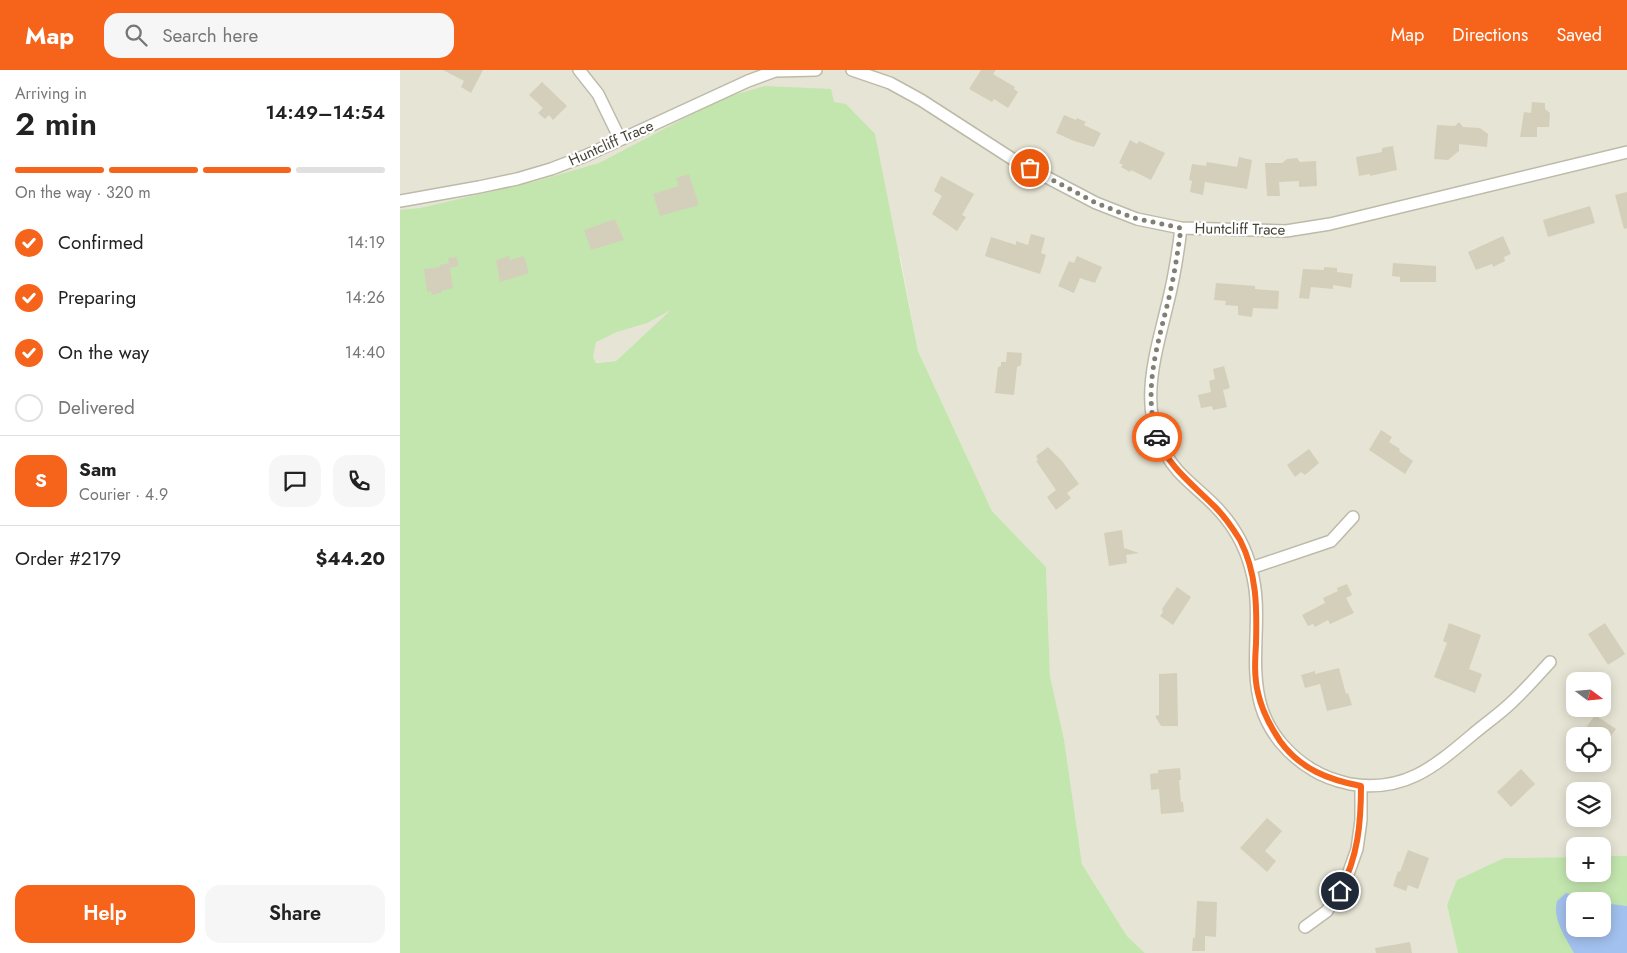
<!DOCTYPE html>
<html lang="en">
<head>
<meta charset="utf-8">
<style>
  :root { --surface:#fff; --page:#f6f6f6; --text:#222; --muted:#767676; --line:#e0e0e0; --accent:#f5641a }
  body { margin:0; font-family:Jost,sans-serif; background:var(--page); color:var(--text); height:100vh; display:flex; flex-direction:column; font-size:19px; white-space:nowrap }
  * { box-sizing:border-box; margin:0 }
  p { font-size:16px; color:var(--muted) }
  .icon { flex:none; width:28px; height:28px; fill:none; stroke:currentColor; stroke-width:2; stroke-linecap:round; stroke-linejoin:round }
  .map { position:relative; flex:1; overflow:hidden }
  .side { display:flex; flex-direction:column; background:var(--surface); width:400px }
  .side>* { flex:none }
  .needle { width:32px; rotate:106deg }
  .tools { position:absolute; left:1166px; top:602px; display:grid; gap:10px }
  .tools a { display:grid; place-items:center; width:45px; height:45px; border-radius:10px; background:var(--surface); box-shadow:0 2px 12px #0003; font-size:25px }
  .pin { position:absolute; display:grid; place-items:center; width:42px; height:42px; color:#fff; margin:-21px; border:2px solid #fff; border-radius:50%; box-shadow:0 1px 5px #0007 }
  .courier { position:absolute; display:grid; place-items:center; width:50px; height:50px; margin:-25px; border:4px solid #f5641a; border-radius:50%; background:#fff; color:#222; box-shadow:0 1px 6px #0007 }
  .overview em { font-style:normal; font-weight:600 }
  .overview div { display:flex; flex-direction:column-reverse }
  .overview { display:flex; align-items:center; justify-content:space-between; height:85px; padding:0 15px }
  h1 { font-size:32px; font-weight:600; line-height:38px }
  .bar { display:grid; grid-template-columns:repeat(4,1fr); gap:8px 5px; align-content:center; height:60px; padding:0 15px }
  .bar i { height:6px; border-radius:4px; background:var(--line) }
  .bar .on { background:var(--accent) }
  .bar p { grid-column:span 4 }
  .line { display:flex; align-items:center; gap:12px; padding:0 15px; border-top:1px solid var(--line) }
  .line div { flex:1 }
  .round { display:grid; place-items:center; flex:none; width:52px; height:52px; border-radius:15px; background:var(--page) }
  ol { padding:0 15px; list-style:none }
  li { display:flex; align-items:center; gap:15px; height:55px }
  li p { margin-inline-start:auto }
  li .icon { padding:5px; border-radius:50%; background:var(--accent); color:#fff; stroke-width:4 }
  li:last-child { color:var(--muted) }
  li i { width:28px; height:28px; border:2px solid var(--line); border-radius:50% }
  .action { display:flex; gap:10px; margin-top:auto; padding:10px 15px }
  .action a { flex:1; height:58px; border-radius:15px; background:var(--accent); color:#fff; font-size:20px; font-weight:600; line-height:58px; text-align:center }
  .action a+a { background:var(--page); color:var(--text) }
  header { display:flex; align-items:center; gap:30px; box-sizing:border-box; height:70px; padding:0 25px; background:var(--accent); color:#fff }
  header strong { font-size:24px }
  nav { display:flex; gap:28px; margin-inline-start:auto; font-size:18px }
  .search { width:350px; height:45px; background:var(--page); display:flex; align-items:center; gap:12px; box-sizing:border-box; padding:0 18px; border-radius:15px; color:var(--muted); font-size:19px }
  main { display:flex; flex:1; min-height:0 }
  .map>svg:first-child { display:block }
  .residential { fill:#e6e4d4; fill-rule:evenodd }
  .green { fill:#c3e6af; fill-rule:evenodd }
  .water { fill:#a3c1ee }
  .building { fill:#d4cfbb }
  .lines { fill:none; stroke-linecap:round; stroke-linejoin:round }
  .street-casing { stroke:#bebaa9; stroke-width:14 }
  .street { stroke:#fff; stroke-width:11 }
  .done { stroke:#827f73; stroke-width:5; stroke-dasharray:0 9 }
  .route { stroke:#f5641a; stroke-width:6 }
  .labels { text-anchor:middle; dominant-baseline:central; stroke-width:4.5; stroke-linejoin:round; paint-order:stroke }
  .street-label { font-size:15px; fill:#454235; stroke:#fff }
</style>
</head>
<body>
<header>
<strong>Map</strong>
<div class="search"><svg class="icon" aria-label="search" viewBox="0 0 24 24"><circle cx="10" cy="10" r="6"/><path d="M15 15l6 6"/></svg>Search here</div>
<nav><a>Map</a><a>Directions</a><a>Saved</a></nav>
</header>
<main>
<section class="side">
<div class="overview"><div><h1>2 min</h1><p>Arriving in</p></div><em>14:49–14:54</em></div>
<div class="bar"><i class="on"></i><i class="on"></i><i class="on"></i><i></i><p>On the way · 320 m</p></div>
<ol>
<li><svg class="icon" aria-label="check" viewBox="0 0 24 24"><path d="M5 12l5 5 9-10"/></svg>Confirmed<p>14:19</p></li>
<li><svg class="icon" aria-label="check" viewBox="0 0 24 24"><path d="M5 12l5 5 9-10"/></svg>Preparing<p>14:26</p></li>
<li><svg class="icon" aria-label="check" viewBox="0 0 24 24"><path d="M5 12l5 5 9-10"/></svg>On the way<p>14:40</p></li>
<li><i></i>Delivered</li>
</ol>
<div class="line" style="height:90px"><b class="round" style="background:var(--accent);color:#fff">S</b><div><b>Sam</b><p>Courier · 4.9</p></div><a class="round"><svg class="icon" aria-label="chat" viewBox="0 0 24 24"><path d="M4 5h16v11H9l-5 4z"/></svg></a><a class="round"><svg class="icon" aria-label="phone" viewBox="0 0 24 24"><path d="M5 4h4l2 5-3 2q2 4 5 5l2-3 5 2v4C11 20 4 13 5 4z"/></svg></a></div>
<div class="line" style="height:65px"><div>Order #2179</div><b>$44.20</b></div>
<div class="action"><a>Help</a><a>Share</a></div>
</section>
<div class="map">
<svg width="1227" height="883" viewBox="0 0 1227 883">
  <rect width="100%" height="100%" fill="#f2f1e6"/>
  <!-- residential -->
  <path class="residential" d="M0,0H1227V786H1203L1202,776H1175V787L1104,788L1047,835L1058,883H745L727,866L682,794L664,669L650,606L646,497L592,441L518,281L500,186L293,221L216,291L68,301L45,271L0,280ZM1175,611H1202V639H1175ZM1175,666H1202V694H1175ZM1175,721H1202V749H1175Z"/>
  <!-- green -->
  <path class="green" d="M365,16L431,19L434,32L446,34L475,64L518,281L592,441L646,497L650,606L664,669L682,794L727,866L745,883H0V140L20,138L137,111L199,93L323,28ZM271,240L216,291L196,293L193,287L196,272L217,262L247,253Z
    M1203,786H1227V883H1058L1047,835L1057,810L1104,788L1175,787V804H1202ZM1175,831H1202V859H1175Z"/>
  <!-- water -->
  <path class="water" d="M1166,823L1197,831H1175V859H1202L1203,833L1227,836V883H1174C1166,868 1152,849 1157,831Z"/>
  <!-- building -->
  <path class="building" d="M43,0H83L71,23L61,17L64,11Z
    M581,0H596L593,4L615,17L614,19L618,22L608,38L594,29L592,32L569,19Z
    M142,12L167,36L153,50L149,45L145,49L138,43L143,38L129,25Z
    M1132,32L1145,33V39L1150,43L1149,57H1137V67H1120L1124,42L1131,43Z
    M664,45L676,50L677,48L686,52L684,55L701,63L694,77L674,71L656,63Z
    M1059,52L1063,57L1080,58L1088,64L1087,77L1059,74V81L1048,90L1034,89L1037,55L1055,56Z
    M730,70L737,74L739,71L765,83L751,110L731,100L730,102L721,97L723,95L719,93Z
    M993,76L997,100L970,106V104L959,106L956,87L982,82V78Z
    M839,87L852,90L847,119L805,112L803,125L790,122L792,111L789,110L792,94L806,96L807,92L837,97Z
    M897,88L900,92L916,91L917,116L899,117V111L879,112L880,126H867L865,93H882L887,89Z
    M289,104L299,135L260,146L253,124L279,116L276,108Z
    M541,106L574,124L562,145L566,147L557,161L532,144L542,126L534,121Z
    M1227,122V158L1224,159L1215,125Z
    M1190,136L1195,153L1148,167L1143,150Z
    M215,149L224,170L191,180L184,160Z
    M631,164L645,168L641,183L646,185L640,204L585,186L591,167L616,175V171L628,175Z
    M1103,166L1111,184L1104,187L1105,191L1093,197L1092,194L1076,200L1068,182Z
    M109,186L110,190L124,186L129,203L100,212L96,190Z
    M677,186L702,197L695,213L680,208L674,223L658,216L669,191L674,193Z
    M57,187L58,196L50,198L53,218L41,221V223L32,225L31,221L27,222L24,199L40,197L39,195L49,193L48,188Z
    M993,193L1036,196V212H1000V207L992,206Z
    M924,197L937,198V202L953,204L951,218L933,215V219L911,217L909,229L899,228L903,199L924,200Z
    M816,213L855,216V219L879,221L878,239L853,238L852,247L838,245V236L825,235L826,231L814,230Z
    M607,282L622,283L621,295L617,297L614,325L595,323L598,297L601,296V292H606Z
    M824,296L830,318L823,320L827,337L813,340L812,336L801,338L798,325L811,322L809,311L815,309L813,299Z
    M981,360L992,367L989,372L1000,379L999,381L1013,391L1005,404L969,380Z
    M648,377L662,391L679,414L667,423L671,428L656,440L647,427L656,420L636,391L638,390L636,386Z
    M909,379L919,393L905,405L901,402L895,407L887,395Z
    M722,460L724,478L739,483L726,485L727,493L709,496L704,463Z
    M947,514L952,525L946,528L954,543L930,554L928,550L915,557L913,554L908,556L902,545L925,533L923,528L938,521L937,518Z
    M777,517L791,527L773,555L760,546L763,542L762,539Z
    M1049,553L1081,565L1069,599L1082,604L1075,623L1034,607L1047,573L1043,571Z
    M1205,553L1225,584L1208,595L1188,564Z
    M939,598L946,624L948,623L952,635L927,641L920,614L905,618L901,605L915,601V604Z
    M777,603L778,656H761L755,646L759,645V604Z
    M1195,645L1216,659L1202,678V666H1180Z
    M780,698L781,710H779L781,732H783L784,742L761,744L759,719L751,720L750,704L758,703V700Z
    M1121,699L1135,714L1111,737L1097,722Z
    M867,748L882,761L865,781L876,791L867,802L840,778Z
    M1008,780L1029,788L1018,819L1008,815L1006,821L993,816L998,801L1000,802Z
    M797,831L817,832L816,867L805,866V881H792L793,868H795Z
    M1010,872L1012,883H976L975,878Z"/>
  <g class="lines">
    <!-- street casing -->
    <g class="street-casing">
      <path id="street" d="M179,0L198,24L220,69
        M452,0L490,13L521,30L614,90L696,133L737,149L781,158L886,161L930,154L1227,82
        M0,131L79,117L117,109L151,99L185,86L348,11L375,1L416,0
        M781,158C778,183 774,208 768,232C754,291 733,349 778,401C789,413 802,423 814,435C831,452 845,475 851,499C864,544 848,591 861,636C869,663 889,686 913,700C924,707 937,711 950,714C1004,723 1034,697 1072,665C1086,653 1101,643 1113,631C1126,619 1138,605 1150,592
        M851,498L931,471L953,447
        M905,857L927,841L947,807L957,779L961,750V716"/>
    </g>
    <!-- street -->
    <use href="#street" class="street"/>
  </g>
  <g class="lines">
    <!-- done -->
    <path class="done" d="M630,98L696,133L734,148L781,158C778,180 775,201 770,223C759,272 742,317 757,367"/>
    <!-- route -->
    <path class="route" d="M757,367C767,395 792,414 812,434C823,444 832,457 840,470C857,503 857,538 856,574C855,590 854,607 858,623C862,641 870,656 880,671C900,699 929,710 961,716C961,753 958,787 940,821"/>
  </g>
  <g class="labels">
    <!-- street labels -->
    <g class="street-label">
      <text transform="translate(211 73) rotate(-24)">Huntcliff Trace</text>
      <text transform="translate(840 159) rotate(1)">Huntcliff Trace</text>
    </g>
  </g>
</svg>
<div class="tools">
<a><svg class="needle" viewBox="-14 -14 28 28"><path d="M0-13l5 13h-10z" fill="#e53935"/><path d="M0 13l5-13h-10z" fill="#767676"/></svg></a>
<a><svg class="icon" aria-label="locate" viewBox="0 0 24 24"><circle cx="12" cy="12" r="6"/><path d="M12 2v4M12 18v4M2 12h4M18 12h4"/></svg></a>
<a><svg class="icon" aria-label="layers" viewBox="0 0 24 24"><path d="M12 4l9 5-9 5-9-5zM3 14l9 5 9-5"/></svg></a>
<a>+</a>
<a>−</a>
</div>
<div class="pin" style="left:630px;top:98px;background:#ea580c"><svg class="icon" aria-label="bag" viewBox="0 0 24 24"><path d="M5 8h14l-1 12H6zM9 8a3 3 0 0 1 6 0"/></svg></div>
<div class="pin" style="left:940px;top:821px;background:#1f2937"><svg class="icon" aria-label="home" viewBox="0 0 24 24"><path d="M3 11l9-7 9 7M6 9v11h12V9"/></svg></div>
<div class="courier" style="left:757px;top:367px"><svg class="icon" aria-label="car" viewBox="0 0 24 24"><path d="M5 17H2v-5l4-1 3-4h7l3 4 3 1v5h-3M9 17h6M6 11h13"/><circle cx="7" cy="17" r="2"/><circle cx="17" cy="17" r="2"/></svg></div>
</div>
</main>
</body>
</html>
